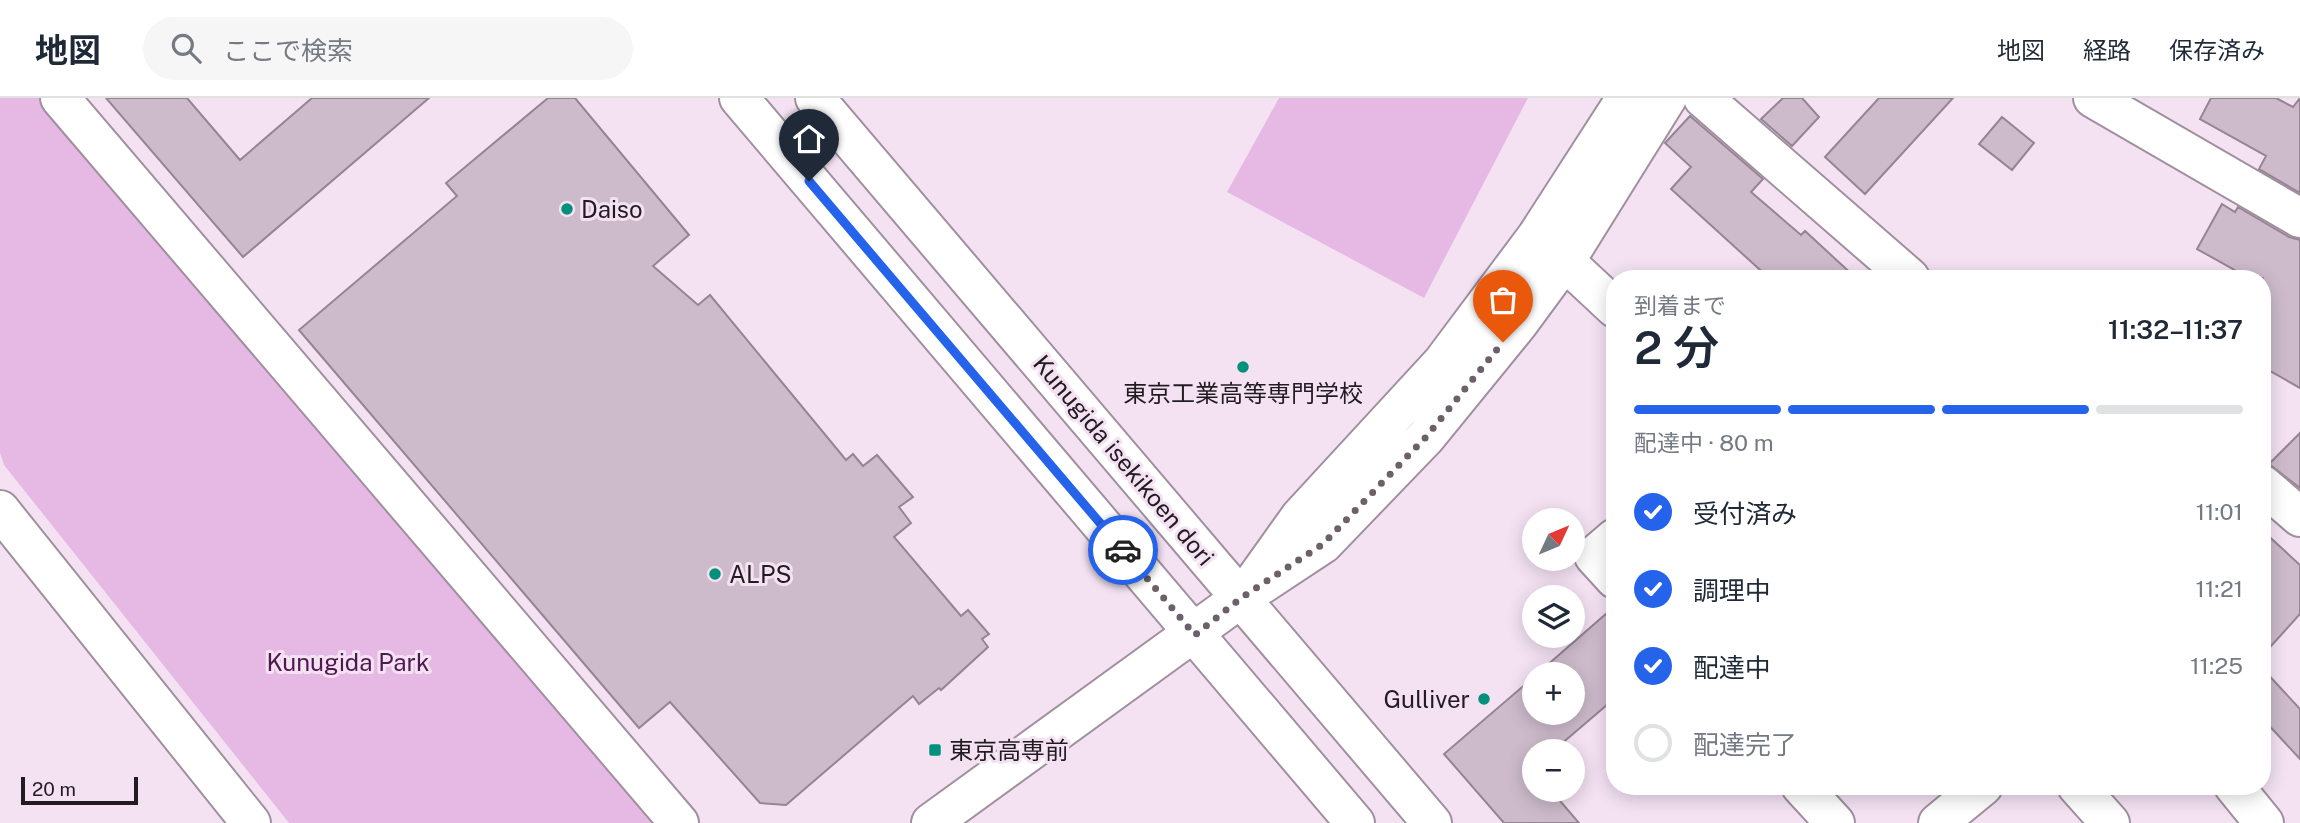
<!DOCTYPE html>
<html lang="ja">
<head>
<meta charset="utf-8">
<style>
  :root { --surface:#fff; --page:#f6f6f7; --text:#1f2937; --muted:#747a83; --line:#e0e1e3; --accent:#2563eb }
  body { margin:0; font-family:"Public Sans","Noto Sans JP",sans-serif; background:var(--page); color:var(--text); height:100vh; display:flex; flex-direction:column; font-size:26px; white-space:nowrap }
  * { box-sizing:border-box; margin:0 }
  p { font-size:23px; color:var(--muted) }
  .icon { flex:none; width:38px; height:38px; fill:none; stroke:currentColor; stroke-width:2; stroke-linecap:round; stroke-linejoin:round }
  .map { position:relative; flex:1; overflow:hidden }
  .drawer { position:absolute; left:1606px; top:172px; width:665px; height:525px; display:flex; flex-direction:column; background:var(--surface); border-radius:28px; box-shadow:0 4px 18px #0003 }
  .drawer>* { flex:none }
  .needle { width:46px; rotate:46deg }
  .fabs { position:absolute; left:1522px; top:410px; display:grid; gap:14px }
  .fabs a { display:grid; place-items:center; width:63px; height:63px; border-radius:50%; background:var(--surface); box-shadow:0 4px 18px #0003; font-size:35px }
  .scale { position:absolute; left:21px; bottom:18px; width:117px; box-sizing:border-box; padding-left:7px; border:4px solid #221b21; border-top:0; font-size:19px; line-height:24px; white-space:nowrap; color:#221b21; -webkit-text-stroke:5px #f4e2f3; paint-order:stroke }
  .pin { position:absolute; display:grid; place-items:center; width:60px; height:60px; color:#fff; margin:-72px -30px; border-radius:50% 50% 50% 0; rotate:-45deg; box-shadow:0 0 7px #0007 }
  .pin .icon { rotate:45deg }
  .courier { position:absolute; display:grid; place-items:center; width:70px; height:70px; margin:-35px; border:5px solid #2563eb; border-radius:50%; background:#fff; color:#222; box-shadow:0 2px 9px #0007 }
  .head em { font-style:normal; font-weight:600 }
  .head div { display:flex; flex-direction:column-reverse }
  .head { display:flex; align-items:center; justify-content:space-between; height:119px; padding:0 28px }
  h1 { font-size:46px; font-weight:600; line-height:52px }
  .bar { display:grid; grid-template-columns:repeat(4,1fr); gap:10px 7px; align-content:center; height:84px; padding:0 28px }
  .bar i { height:9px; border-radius:5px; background:var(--line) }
  .bar .active { background:var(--accent) }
  .bar p { grid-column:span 4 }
  ol { padding:0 28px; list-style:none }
  li { display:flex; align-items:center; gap:21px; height:77px }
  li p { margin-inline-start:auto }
  li .icon { padding:7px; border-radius:50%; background:var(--accent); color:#fff; stroke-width:4 }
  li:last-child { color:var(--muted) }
  li i { width:38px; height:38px; border:4px solid var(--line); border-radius:50% }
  header { display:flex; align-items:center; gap:42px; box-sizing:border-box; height:98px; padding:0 35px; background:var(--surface); border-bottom:2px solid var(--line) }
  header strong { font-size:33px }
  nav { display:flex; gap:38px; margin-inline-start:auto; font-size:24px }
  .search { width:490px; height:63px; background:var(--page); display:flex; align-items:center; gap:18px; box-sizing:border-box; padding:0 24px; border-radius:38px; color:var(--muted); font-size:26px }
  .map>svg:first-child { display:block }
  .green { fill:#e6b9e4 }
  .building { fill:#cdbbcb; stroke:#958494; stroke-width:2 }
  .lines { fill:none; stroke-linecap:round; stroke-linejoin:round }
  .minor-casing { stroke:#a0909f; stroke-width:42 }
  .tertiary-casing { stroke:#a0909f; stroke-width:42 }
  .minor { stroke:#fff; stroke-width:38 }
  .tertiary { stroke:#fff; stroke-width:38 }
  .done { stroke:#6c616a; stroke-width:7; stroke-dasharray:0 12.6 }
  .route { stroke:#2563eb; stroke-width:9 }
  .poi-dot { fill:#00907b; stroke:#f4e2f3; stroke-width:2.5 }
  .labels { text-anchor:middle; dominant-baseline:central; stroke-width:6; stroke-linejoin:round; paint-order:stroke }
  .poi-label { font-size:24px; fill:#221b21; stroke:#f4e2f3; text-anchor:start }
  .street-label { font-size:24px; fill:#221b21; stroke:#f4e2f3 }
  .park-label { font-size:24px; fill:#501851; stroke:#f4e2f3 }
</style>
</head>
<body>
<header>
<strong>地図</strong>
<div class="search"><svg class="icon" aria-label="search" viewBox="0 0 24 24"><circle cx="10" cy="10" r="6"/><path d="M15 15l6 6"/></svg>ここで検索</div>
<nav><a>地図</a><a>経路</a><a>保存済み</a></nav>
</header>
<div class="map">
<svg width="2300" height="725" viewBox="0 0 2300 725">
  <rect width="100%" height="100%" fill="#f4e2f3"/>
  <!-- green -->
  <path class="green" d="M0,0H60L679,725H289L4,367L0,355Z
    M1279,0H1528L1424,200L1227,94Z"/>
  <!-- building -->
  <path class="building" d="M106,0H187L240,62L312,0H429L243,159Z
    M548,0H575L689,137L653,168L698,207L710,197L846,362L853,356L863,368L877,357L913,399L899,409L911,425L894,439L961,518L968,512L989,536L982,541L988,549L941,592L939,590L919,606L913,598L786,707L760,705L670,604L639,630L299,232L457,98L446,85Z
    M1783,0H1802L1819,19L1792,48L1761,21Z
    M1879,0H1953L1865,96L1825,59Z
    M2211,0H2276L2293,9L2300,0V95L2259,71L2266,58L2200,21Z
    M1690,18L1763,81L1751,94L1801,137L1805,133L1856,180H1769L1671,91L1691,69L1665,45Z
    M2002,19L2034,45L2012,72L1979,46Z
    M2222,106L2235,114L2238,109L2289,139L2300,142V290L2263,269V180H2249L2197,151Z
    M2300,335V390L2269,366Z
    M2263,433L2300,467V516L2263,557Z
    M1615,508V600L1553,653H1535V691H1550L1579,725H1504L1444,656L1535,578V614H1573V576H1537Z
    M2263,571L2300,611V661L2263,621Z"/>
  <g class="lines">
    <!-- minor casing -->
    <g class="minor-casing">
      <path id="minor" d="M60,0L679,725
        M1703,0L1910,180
        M2093,0L2300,120
        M1540,140L1615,210
        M2263,387L2300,419
        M1615,440L1594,458L1615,481
        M1801,688L1835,725
        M2077,688L2110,725
        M2234,688L2264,725
        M1938,725L1983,688"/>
    </g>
    <!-- tertiary casing -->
    <g class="tertiary-casing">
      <path id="tertiary" d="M739,0L1355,725
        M815,0L1432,725
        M0,412L251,725
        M1255,482L1300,419L1442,265L1537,138L1626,0
        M931,725L1241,500L1323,446L1426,339L1518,226L1571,154L1667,0"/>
    </g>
    <!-- minor -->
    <use href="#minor" class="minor"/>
    <!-- tertiary -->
    <use href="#tertiary" class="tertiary"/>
  </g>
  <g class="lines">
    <!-- done -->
    <path class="done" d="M1123,452L1195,537L1241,500L1323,446L1426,339L1503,244"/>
    <!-- route -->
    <path class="route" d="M809,83L1123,452"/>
  </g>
  <!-- markers -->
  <g class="poi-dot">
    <circle cx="567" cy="111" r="7"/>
    <circle cx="1243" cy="269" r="7"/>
    <circle cx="715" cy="476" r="7"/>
    <circle cx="1484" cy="601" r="7"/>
    <rect x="928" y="645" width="14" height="14" rx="3.5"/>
  </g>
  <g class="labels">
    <!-- poi labels -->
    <g class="poi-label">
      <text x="581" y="111">Daiso</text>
      <text x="1243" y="295" text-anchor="middle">東京工業高等専門学校</text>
      <text x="729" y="476">ALPS</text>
      <text x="1470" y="601" text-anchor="end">Gulliver</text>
      <text x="949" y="652">東京高専前</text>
    </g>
    <!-- street labels -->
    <g class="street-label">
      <text transform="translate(1124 362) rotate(50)">Kunugida isekikoen dori</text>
    </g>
    <!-- park labels -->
    <g class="park-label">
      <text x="348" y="564">Kunugida Park</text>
    </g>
  </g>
</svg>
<div class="fabs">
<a><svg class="needle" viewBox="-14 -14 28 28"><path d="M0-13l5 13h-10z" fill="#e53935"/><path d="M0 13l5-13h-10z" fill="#747a83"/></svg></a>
<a><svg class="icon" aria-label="layers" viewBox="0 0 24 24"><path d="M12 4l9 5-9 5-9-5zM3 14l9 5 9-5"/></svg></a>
<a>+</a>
<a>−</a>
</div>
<div class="scale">20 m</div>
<div class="pin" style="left:1503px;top:244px;background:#ea580c"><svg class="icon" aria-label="bag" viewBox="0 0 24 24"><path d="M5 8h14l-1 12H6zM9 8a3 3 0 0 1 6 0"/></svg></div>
<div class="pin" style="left:809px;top:83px;background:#1f2937"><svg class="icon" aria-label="home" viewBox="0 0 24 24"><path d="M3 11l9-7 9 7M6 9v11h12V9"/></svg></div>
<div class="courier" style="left:1123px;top:452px"><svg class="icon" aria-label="car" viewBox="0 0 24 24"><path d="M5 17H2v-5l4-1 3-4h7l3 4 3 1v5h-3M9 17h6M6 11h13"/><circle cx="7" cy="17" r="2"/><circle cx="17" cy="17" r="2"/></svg></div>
<section class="drawer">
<div class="head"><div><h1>2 分</h1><p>到着まで</p></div><em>11:32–11:37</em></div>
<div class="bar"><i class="active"></i><i class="active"></i><i class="active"></i><i></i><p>配達中 · 80 m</p></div>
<ol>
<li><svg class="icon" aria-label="check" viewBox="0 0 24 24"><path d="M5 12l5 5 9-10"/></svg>受付済み<p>11:01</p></li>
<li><svg class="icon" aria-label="check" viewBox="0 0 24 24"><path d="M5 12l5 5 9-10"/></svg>調理中<p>11:21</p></li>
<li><svg class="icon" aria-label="check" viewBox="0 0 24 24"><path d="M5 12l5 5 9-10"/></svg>配達中<p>11:25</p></li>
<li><i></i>配達完了</li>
</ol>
</section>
</div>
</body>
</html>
